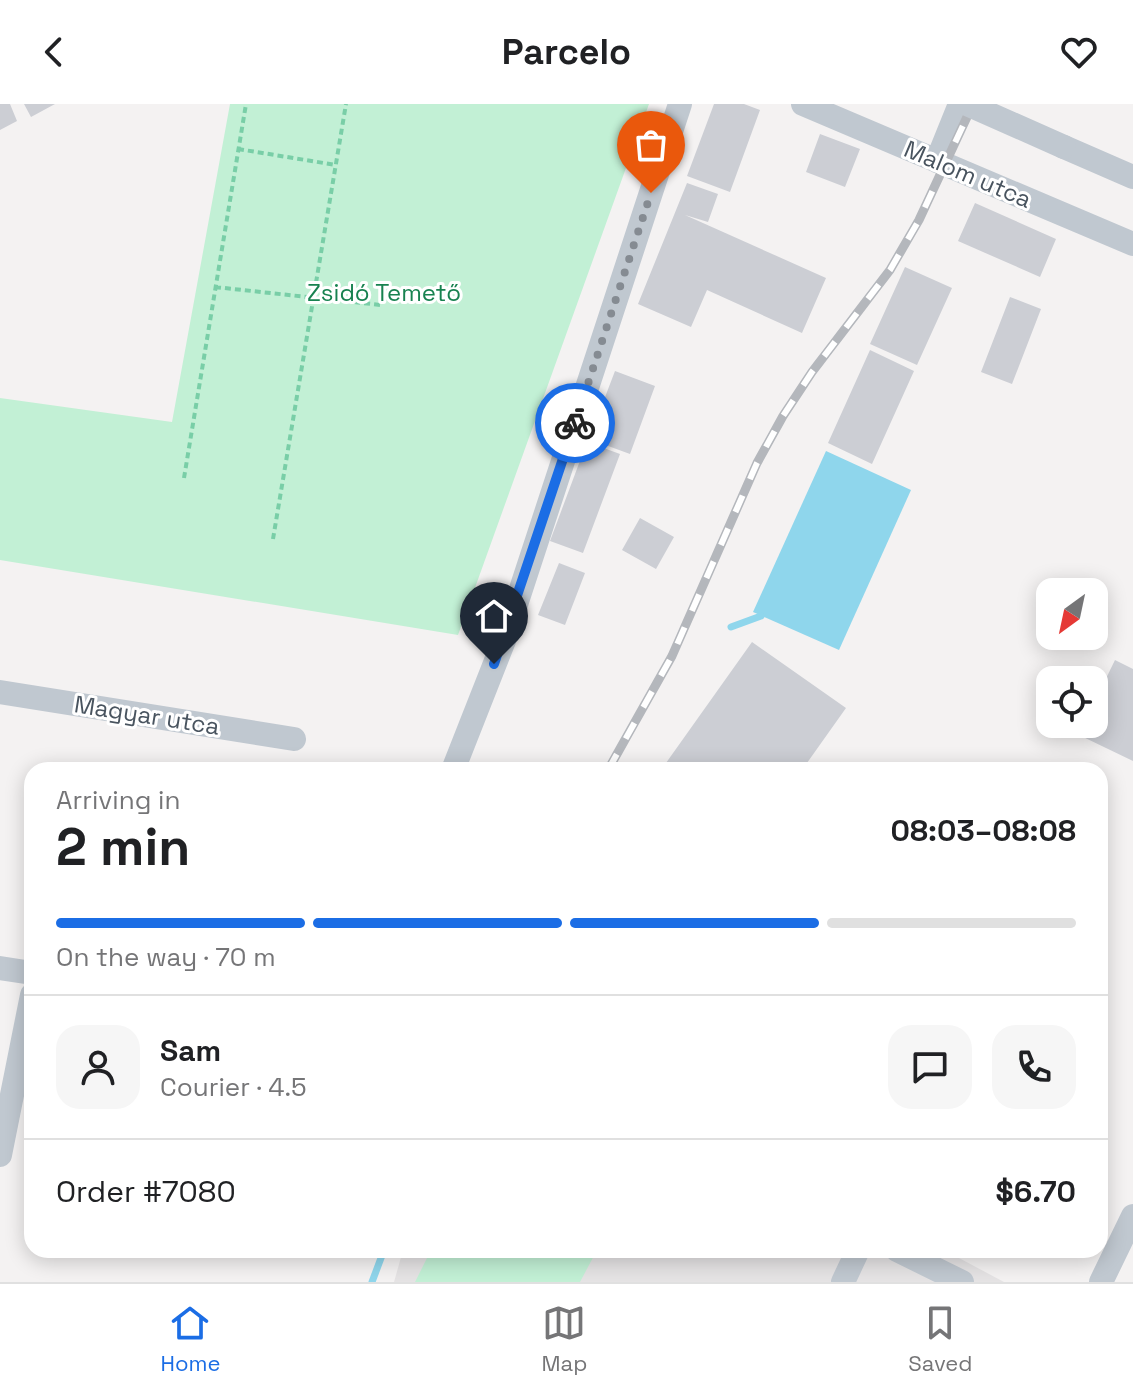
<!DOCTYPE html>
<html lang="en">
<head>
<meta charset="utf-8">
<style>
  :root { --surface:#fff; --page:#f6f6f6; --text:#202124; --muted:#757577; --line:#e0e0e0; --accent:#1b6de5 }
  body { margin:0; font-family:"Space Grotesk",sans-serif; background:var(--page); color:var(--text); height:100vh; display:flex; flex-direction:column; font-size:30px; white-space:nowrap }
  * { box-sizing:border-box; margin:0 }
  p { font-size:26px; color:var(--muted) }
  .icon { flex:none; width:44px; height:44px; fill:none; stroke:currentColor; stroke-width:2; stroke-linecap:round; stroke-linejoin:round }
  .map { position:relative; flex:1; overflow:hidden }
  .details { position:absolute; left:24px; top:658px; width:1084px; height:496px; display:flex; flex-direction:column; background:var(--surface); border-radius:24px; box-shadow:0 4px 20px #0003 }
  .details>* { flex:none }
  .needle { width:52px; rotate:213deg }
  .fabs { position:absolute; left:1036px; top:474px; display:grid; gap:16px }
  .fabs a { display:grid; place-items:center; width:72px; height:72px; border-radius:16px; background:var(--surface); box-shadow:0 4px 20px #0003; font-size:40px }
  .pin { position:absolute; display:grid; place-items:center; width:68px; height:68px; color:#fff; margin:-82px -34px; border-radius:50% 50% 50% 0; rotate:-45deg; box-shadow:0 0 8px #0007 }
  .pin .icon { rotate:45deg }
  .courier { position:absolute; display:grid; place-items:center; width:80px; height:80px; margin:-40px; border:6px solid #1b6de5; border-radius:50%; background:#fff; color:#222; box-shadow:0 2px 10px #0007 }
  .head em { font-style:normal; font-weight:700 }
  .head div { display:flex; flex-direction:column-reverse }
  .head { display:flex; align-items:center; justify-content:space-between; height:136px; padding:0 32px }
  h1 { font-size:52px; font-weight:700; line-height:60px }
  .bar { display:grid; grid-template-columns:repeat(4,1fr); gap:12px 8px; align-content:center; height:96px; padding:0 32px }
  .bar i { height:10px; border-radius:6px; background:var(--line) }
  .bar .active { background:var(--accent) }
  .bar p { grid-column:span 4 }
  .line { display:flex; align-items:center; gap:20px; padding:0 32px; border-top:2px solid var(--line) }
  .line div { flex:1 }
  .round { display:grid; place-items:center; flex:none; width:84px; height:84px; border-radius:24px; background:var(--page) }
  header { display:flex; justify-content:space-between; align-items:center; height:104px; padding:0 32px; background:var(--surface); font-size:36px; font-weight:700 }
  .dock { display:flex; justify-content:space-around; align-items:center; height:112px; border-top:2px solid var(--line); background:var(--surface); font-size:22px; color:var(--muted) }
  .dock a { display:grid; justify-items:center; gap:4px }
  .dock .active { color:var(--accent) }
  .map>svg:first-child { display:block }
  .education { fill:#e5e3e4 }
  .green { fill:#c2f0d5 }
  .water { fill:#8fd6ec }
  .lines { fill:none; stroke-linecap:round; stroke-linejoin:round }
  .stream { stroke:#8fd6ec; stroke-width:7 }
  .building { fill:#ccced4 }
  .path { stroke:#79cea7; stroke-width:4; stroke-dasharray:6 4; stroke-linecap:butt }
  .minor { stroke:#c0c8d0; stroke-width:24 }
  .rail-casing { stroke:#b4b7bc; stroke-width:9 }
  .rail { stroke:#fff; stroke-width:6; stroke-dasharray:18; stroke-linecap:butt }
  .minor-bridge { stroke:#c0c8d0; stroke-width:24 }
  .done { stroke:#858b92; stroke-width:8; stroke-dasharray:0 14.4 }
  .route { stroke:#1b6de5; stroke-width:10 }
  .labels { text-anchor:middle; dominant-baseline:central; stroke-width:6; stroke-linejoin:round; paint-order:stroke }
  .street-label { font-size:24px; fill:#49545f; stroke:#fff }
  .park-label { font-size:24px; fill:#188250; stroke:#fff }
</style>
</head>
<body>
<header><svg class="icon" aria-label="back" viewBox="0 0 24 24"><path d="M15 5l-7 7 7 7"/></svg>Parcelo<svg class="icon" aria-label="heart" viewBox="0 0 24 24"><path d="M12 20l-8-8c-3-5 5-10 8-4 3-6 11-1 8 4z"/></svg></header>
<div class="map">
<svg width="1133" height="1178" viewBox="0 0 1133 1178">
  <rect width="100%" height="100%" fill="#f4f2f2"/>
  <!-- education -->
  <path class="education" d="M403,1146H944L1004,1178H394Z"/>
  <!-- green -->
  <path class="green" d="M230,0H649L458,531L0,456V294L172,318Z
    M431,1146H597L580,1178H415Z"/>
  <!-- water -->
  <path class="water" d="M826,347L911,386L839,546L753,508Z"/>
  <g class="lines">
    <!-- stream -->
    <path class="stream" d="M731,523L761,512
      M372,1178L384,1146"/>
  </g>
  <!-- building -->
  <path class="building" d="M0,0H10L17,17L0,26Z
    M24,0H55L31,13Z
    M714,0H744L760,6L730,88L687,72Z
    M820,30L860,45L845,83L806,68Z
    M687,79L718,90L708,118L685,111L826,174L802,229L707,186L691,223L638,200Z
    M975,99L1056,135L1040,173L958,137Z
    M905,163L952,184L917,261L870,240Z
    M1010,193L1041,205L1012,280L981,268Z
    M870,246L914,267L872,360L828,339Z
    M615,267L655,282L630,350L589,335Z
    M587,338L620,350L583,449L550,437Z
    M640,414L674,433L656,465L622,446Z
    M559,459L585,469L565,521L538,511Z
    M752,538L846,604L802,666H661Z
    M1115,556L1133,565V657L1079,631L1084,620H1094V599Z"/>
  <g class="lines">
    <!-- path -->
    <path class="path" d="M238,45L336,61
      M215,183L381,201
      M184,374L246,0
      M273,435L346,0"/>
    <!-- minor -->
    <path class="minor" d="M803,0L1133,140
      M1064,43L1133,73
      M937,57L960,0
      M0,588L294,635
      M453,666L505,534L680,0
      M0,864L32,869
      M0,1051L32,891
      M897,1146L962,1178
      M843,1178L858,1146
      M1101,1178L1133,1112"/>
    <!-- rail casing -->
    <g class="rail-casing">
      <path id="rail" d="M608,666L672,552L757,359L783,312L812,268L890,166L919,116L973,0"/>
    </g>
    <!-- rail -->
    <use href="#rail" class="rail"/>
    <!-- minor-bridge -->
    <path class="minor-bridge" d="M967,0L1064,43"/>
  </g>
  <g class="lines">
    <!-- done -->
    <path class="done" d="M575,319L651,89"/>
    <!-- route -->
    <path class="route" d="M494,560L575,319"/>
  </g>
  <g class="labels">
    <!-- street labels -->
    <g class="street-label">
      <text transform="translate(968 70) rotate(23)">Malom utca</text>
      <text transform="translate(147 611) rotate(9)">Magyar utca</text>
    </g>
    <!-- park labels -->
    <g class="park-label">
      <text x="384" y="188">Zsidó Temető</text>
    </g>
  </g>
</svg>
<div class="fabs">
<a><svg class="needle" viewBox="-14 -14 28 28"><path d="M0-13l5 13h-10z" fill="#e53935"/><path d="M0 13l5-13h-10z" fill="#757577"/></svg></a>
<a><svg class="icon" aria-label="locate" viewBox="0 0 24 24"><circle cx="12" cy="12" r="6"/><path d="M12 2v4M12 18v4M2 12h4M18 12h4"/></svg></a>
</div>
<div class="pin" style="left:651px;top:89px;background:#ea580c"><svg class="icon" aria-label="bag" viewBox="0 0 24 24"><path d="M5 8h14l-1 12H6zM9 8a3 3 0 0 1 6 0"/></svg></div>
<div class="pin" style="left:494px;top:560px;background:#1f2937"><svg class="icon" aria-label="home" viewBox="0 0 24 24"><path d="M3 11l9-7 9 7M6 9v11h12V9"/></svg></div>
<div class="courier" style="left:575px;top:319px"><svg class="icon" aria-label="bike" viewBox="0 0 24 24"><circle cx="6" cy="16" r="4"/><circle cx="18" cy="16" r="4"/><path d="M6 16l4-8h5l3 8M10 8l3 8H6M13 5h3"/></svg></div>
<section class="details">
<div class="head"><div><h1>2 min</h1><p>Arriving in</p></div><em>08:03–08:08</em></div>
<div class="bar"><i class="active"></i><i class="active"></i><i class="active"></i><i></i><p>On the way · 70 m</p></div>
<div class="line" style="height:144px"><a class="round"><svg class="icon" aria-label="person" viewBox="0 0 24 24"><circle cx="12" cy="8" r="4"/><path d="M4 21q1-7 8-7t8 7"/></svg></a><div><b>Sam</b><p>Courier · 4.5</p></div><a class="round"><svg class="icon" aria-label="chat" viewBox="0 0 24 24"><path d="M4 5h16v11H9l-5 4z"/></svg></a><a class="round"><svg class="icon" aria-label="phone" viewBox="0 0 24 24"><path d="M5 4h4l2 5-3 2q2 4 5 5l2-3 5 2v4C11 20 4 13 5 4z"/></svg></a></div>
<div class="line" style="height:104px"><div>Order #7080</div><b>$6.70</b></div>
</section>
</div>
<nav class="dock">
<a class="active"><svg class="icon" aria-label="home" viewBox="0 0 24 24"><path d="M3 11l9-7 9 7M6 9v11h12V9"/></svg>Home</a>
<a><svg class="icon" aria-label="map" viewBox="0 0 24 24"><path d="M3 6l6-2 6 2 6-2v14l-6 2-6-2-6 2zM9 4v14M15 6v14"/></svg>Map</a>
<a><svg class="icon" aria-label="saved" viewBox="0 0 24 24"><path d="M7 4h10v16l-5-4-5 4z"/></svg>Saved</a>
</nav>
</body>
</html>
